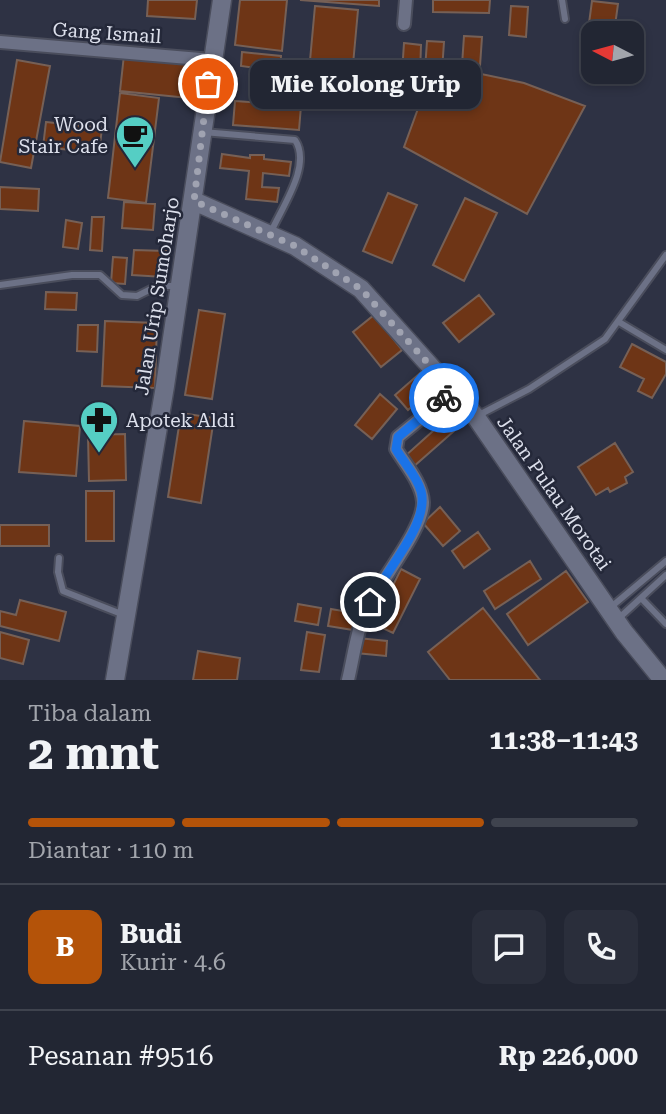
<!DOCTYPE html>
<html lang="id">
<head>
<meta charset="utf-8">
<style>
  :root { --surface:#222633; --page:#2a2e3b; --text:#f1f3f6; --muted:#a2a5ac; --line:#3f434e; --accent:#b45309 }
  body { margin:0; font-family:"Roboto Serif",serif; background:var(--page); color:var(--text); height:100vh; display:flex; flex-direction:column; font-size:26px; white-space:nowrap }
  * { box-sizing:border-box; margin:0 }
  p { font-size:23px; color:var(--muted) }
  .icon { flex:none; width:38px; height:38px; fill:none; stroke:currentColor; stroke-width:2; stroke-linecap:round; stroke-linejoin:round }
  .map { position:relative; height:680px; overflow:hidden }
  .drawer { display:flex; flex-direction:column; background:var(--surface); flex:1 }
  .drawer>* { flex:none }
  .needle { width:46px; rotate:276deg }
  .fabs { position:absolute; left:581px; top:21px; display:grid; gap:14px }
  .fabs a { display:grid; place-items:center; width:63px; height:63px; border-radius:14px; background:var(--surface); box-shadow:0 4px 10px #0003,0 0 0 2px var(--line); font-size:35px }
  .pin { position:absolute; display:grid; place-items:center; width:60px; height:60px; color:#fff; margin:-30px; border:4px solid #fff; border-radius:50%; box-shadow:0 2px 7px #0007 }
  .courier { position:absolute; display:grid; place-items:center; width:70px; height:70px; margin:-35px; border:5px solid #1a73e8; border-radius:50%; background:#fff; color:#222; box-shadow:0 2px 9px #0007 }
  .bubble { position:absolute; height:49px; border-radius:14px; background:var(--surface); box-shadow:0 4px 10px #0003,0 0 0 2px var(--line); font-size:23px; font-weight:700; line-height:49px; text-align:center }
  .head em { font-style:normal; font-weight:700 }
  .head div { display:flex; flex-direction:column-reverse }
  .head { display:flex; align-items:center; justify-content:space-between; height:119px; padding:0 28px }
  h1 { font-size:46px; font-weight:700; line-height:52px }
  .bar { display:grid; grid-template-columns:repeat(4,1fr); gap:10px 7px; align-content:center; height:84px; padding:0 28px }
  .bar i { height:9px; border-radius:5px; background:var(--line) }
  .bar .on { background:var(--accent) }
  .bar p { grid-column:span 4 }
  .line { display:flex; align-items:center; gap:18px; padding:0 28px; border-top:2px solid var(--line) }
  .line div { flex:1 }
  .round { display:grid; place-items:center; flex:none; width:74px; height:74px; border-radius:14px; background:var(--page) }
  .map>svg:first-child { display:block }
  .building { fill:#6e3516; stroke:#766056; stroke-width:2 }
  .lines { fill:none; stroke-linecap:round; stroke-linejoin:round }
  .lane-casing { stroke:#4a4d5c; stroke-width:10 }
  .street-casing { stroke:#4a4d5c; stroke-width:16 }
  .secondary-casing { stroke:#4a4d5c; stroke-width:21 }
  .lane { stroke:#6c7186; stroke-width:6 }
  .street { stroke:#6c7186; stroke-width:12 }
  .secondary { stroke:#6c7186; stroke-width:18 }
  .done { stroke:#a0a3b1; stroke-width:7; stroke-dasharray:0 12.6 }
  .route { stroke:#1a73e8; stroke-width:9 }
  .labels { text-anchor:middle; dominant-baseline:central; stroke-width:5; stroke-linejoin:round; paint-order:stroke }
  .street-label { font-size:19px; fill:#dde0ec; stroke:#242839 }
  .poi-label { font-size:19px; fill:#dde0ec; stroke:#242839; text-anchor:end }
</style>
</head>
<body>
<div class="map">
<svg width="666" height="680" viewBox="0 0 666 680">
  <rect width="100%" height="100%" fill="#2e3244"/>
  <!-- building -->
  <path class="building" d="M148,0H197L195,19L147,16Z
    M240,0H287L282,51L235,45Z
    M300,0H379V6Z
    M433,0H490L489,13L433,12Z
    M592,1L618,4L614,33H593V72H609L608,78L582,75Z
    M315,6L358,10L349,108L306,104Z
    M511,6L528,7L526,37L509,35Z
    M464,36L482,37L480,66L462,65Z
    M427,41L444,42L442,71L425,70Z
    M404,43L421,45L420,74L402,73Z
    M242,52L281,56L280,71L241,66Z
    M124,55L202,64L198,99L120,91Z
    M17,60L50,66L31,168L0,162Z
    M462,70L524,83L585,106L527,214L404,147L427,84Z
    M263,71L305,75L303,102L260,98Z
    M120,93L159,98L146,203L108,198Z
    M235,101L301,106L299,130L233,125Z
    M46,122L102,128L99,153L43,147Z
    M222,154L250,158V155H264V159L291,162L289,176L263,173L262,187L279,188L277,202L246,199L249,171L220,168Z
    M0,187L39,189L38,211L0,209Z
    M388,193L417,205L392,263L363,251Z
    M465,198L497,213L464,281L433,265Z
    M124,202L155,204L153,230L122,228Z
    M92,217H104L102,251L90,250Z
    M66,220L82,223L78,249L63,247Z
    M134,250L166,251L164,277L132,275Z
    M113,257L127,258L125,284L111,283Z
    M46,292L77,293L76,310L45,309Z
    M479,295L494,314L459,342L443,323Z
    M199,310L225,314L212,399L185,395Z
    M374,315L402,350L381,367L353,332Z
    M105,321L157,323L155,388L102,386Z
    M78,325H98L97,352L77,351Z
    M632,344L666,362V374L652,398L638,391L644,379L620,367Z
    M426,368L439,383L408,410L395,395Z
    M380,394L397,409L372,439L355,425Z
    M181,413L214,418L201,503L168,497Z
    M452,414L462,424L413,467L404,457Z
    M24,421L80,426L76,476L19,472Z
    M125,434L126,480L89,481L88,435Z
    M615,443L633,472L625,477L627,483L610,492L608,488L596,495L578,467Z
    M86,491H114V541H86Z
    M440,507L460,531L443,546L423,523Z
    M0,525H49V546H0Z
    M478,532L490,549L464,568L452,551Z
    M530,561L541,579L495,609L484,591Z
    M401,569L420,579L393,633L374,624Z
    M566,571L588,602L528,645L507,614Z
    M20,600L66,612L59,641L0,626V611L16,615Z
    M298,604L321,608L318,625L295,621Z
    M483,608L540,680H450L428,652Z
    M331,609L355,613L353,630L328,626Z
    M0,632L29,640L23,664L0,658Z
    M307,632L325,635L319,672L301,670Z
    M358,638L387,641L386,656L356,653Z
    M198,651L240,658L237,680H193Z"/>
  <g class="lines">
    <!-- lane casing -->
    <g class="lane-casing">
      <path id="lane" d="M562,0L565,19
        M203,132L295,140C312,165 282,207 271,232
        M0,285L72,275H100L122,295L137,296L157,286H179
        M619,322L666,350
        M477,416L529,389L605,339L666,255
        M59,558L58,572L63,591L124,615
        M641,598L666,624
        M611,607L666,561
        M618,619L666,575"/>
    </g>
    <!-- street casing -->
    <g class="street-casing">
      <path id="street" d="M404,24L406,0
        M0,42L212,60
        M348,680C353,659 356,636 363,617C375,586 424,530 423,502C422,483 405,464 396,449L398,437L453,392"/>
    </g>
    <!-- secondary casing -->
    <g class="secondary-casing">
      <path id="secondary" d="M194,201L295,246L361,289L476,417L624,632L663,680
        M115,680L165,386L222,0"/>
    </g>
    <!-- lane -->
    <use href="#lane" class="lane"/>
    <!-- street -->
    <use href="#street" class="street"/>
    <!-- secondary -->
    <use href="#secondary" class="secondary"/>
  </g>
  <g class="lines">
    <!-- done -->
    <path class="done" d="M208,84L194,201L295,246L361,289L453,391L444,398"/>
    <!-- route -->
    <path class="route" d="M370,602C385,571 430,524 421,491C417,476 403,462 396,449L398,437L444,398"/>
  </g>
  <!-- icons -->
  <defs>
    <g id="cafe-pin" transform="scale(2.0125)"><path d="M0 17L-7.5 6A9.5 9.5 0 1 1 7.5 6Z" fill="#55cec4" stroke="#242839"/><path d="M-5.5-4.5H6V0H3Q3 3.5 0 3.5H-2.5Q-5.5 3.5-5.5 0ZM3-3.2v2h1.7v-2ZM-6 4.5H4V6H-6Z" fill="#111"/></g>
    <g id="pharmacy-pin" transform="scale(2.0125)"><path d="M0 17L-7.5 6A9.5 9.5 0 1 1 7.5 6Z" fill="#55cec4" stroke="#242839"/><path d="M-2-6h4v4h4v4h-4v4h-4v-4h-4v-4h4Z" fill="#111"/></g>
  </defs>
  <g fill-rule="evenodd">
    <use href="#cafe-pin" x="135" y="135"/>
    <use href="#pharmacy-pin" x="99" y="420"/>
  </g>
  <g class="labels">
    <!-- street labels -->
    <g class="street-label">
      <text transform="translate(107 33) rotate(4)">Gang Ismail</text>
      <text transform="translate(157 296) rotate(-81)">Jalan Urip Sumoharjo</text>
      <text transform="translate(554 493) rotate(55)">Jalan Pulau Morotai</text>
    </g>
    <!-- poi labels -->
    <g class="poi-label">
      <text x="108" y="124">Wood<tspan x="108" dy="22">Stair Cafe</tspan></text>
      <text x="126" y="420" text-anchor="start">Apotek Aldi</text>
    </g>
  </g>
</svg>
<div class="fabs">
<a><svg class="needle" viewBox="-14 -14 28 28"><path d="M0-13l5 13h-10z" fill="#e53935"/><path d="M0 13l5-13h-10z" fill="#a2a5ac"/></svg></a>
</div>
<div class="pin" style="left:208px;top:84px;background:#ea580c"><svg class="icon" aria-label="bag" viewBox="0 0 24 24"><path d="M5 8h14l-1 12H6zM9 8a3 3 0 0 1 6 0"/></svg></div>
<div class="pin" style="left:370px;top:602px;background:#1f2937"><svg class="icon" aria-label="home" viewBox="0 0 24 24"><path d="M3 11l9-7 9 7M6 9v11h12V9"/></svg></div>
<div class="courier" style="left:444px;top:398px"><svg class="icon" aria-label="bike" viewBox="0 0 24 24"><circle cx="6" cy="16" r="4"/><circle cx="18" cy="16" r="4"/><path d="M6 16l4-8h5l3 8M10 8l3 8H6M13 5h3"/></svg></div>
<div class="bubble" style="left:250px;top:60px;width:231px">Mie Kolong Urip</div>
</div>
<section class="drawer">
<div class="head"><div><h1>2 mnt</h1><p>Tiba dalam</p></div><em>11:38–11:43</em></div>
<div class="bar"><i class="on"></i><i class="on"></i><i class="on"></i><i></i><p>Diantar · 110 m</p></div>
<div class="line" style="height:126px"><b class="round" style="background:var(--accent);color:#fff">B</b><div><b>Budi</b><p>Kurir · 4.6</p></div><a class="round"><svg class="icon" aria-label="chat" viewBox="0 0 24 24"><path d="M4 5h16v11H9l-5 4z"/></svg></a><a class="round"><svg class="icon" aria-label="phone" viewBox="0 0 24 24"><path d="M5 4h4l2 5-3 2q2 4 5 5l2-3 5 2v4C11 20 4 13 5 4z"/></svg></a></div>
<div class="line" style="height:91px"><div>Pesanan #9516</div><b>Rp 226,000</b></div>
</section>
</body>
</html>
